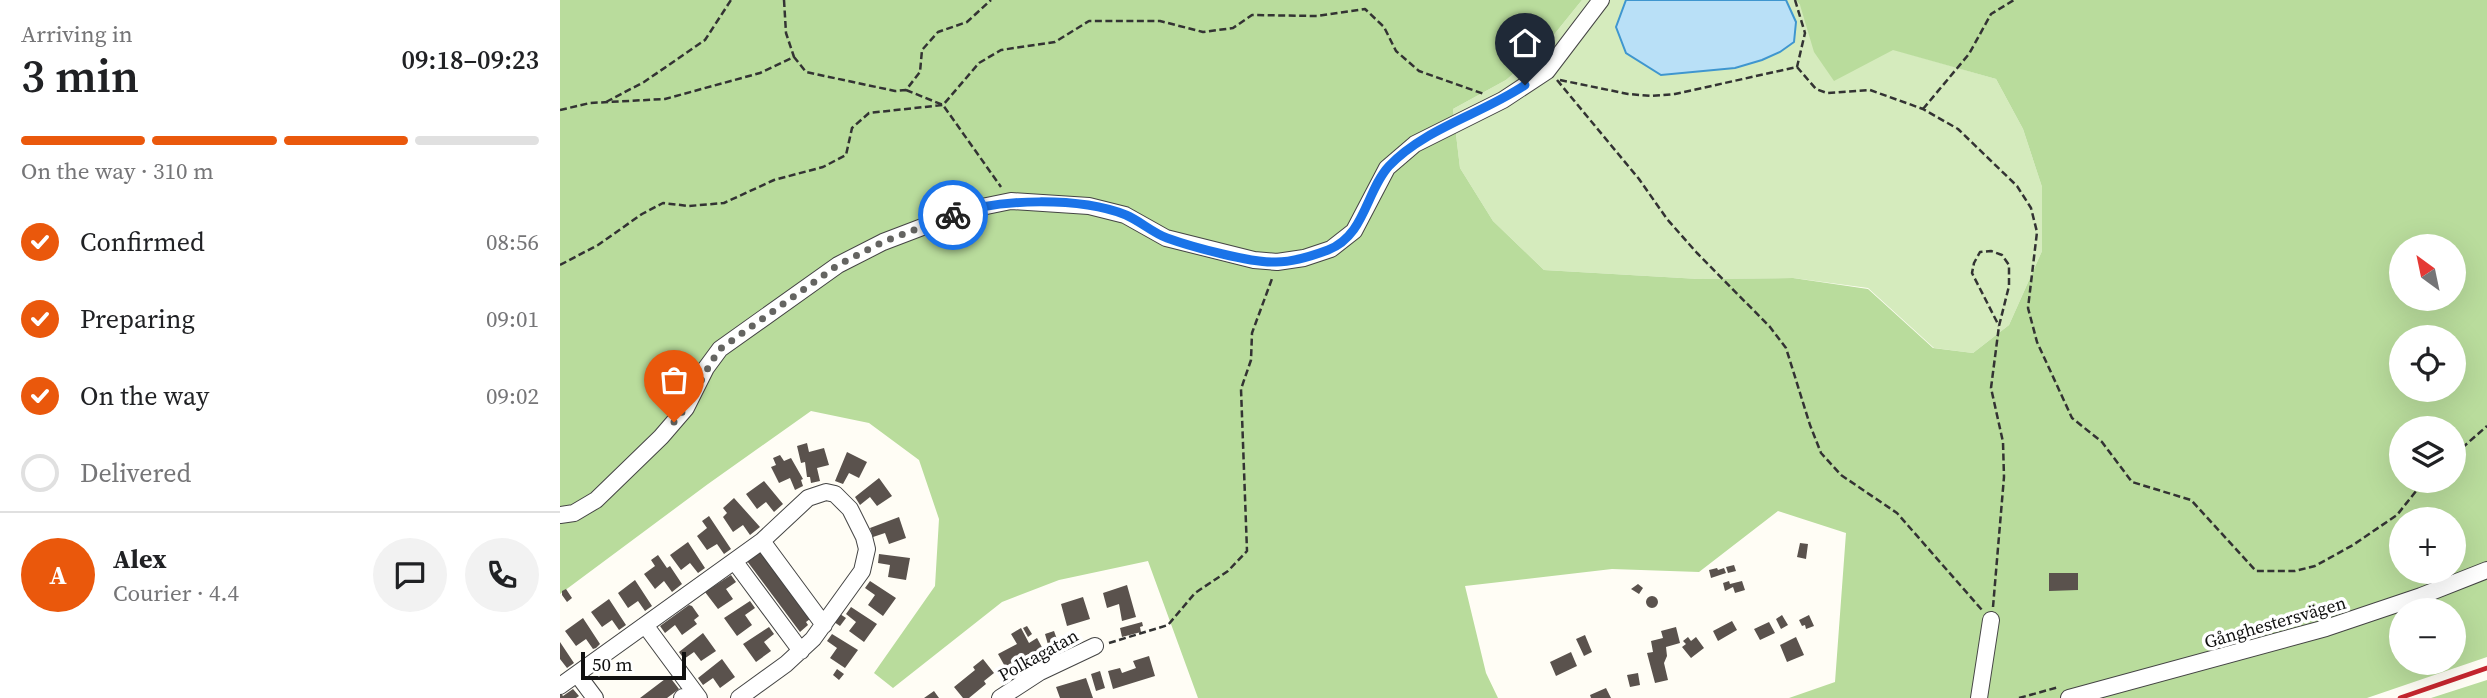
<!DOCTYPE html>
<html lang="en">
<head>
<meta charset="utf-8">
<style>
  :root { --surface:#fff; --page:#f2f2f2; --text:#202124; --muted:#757577; --line:#e0e0e0; --accent:#ea580c }
  body { margin:0; font-family:"Source Serif 4",serif; background:var(--page); color:var(--text); height:100vh; display:flex; flex-direction:column; font-size:26px; white-space:nowrap }
  * { box-sizing:border-box; margin:0 }
  p { font-size:23px; color:var(--muted) }
  .icon { flex:none; width:38px; height:38px; fill:none; stroke:currentColor; stroke-width:2; stroke-linecap:round; stroke-linejoin:round }
  .map { position:relative; flex:1; overflow:hidden }
  .side { display:flex; flex-direction:column; background:var(--surface); width:560px }
  .side>* { flex:none }
  .needle { width:46px; rotate:327deg }
  .controls { position:absolute; left:1829px; top:234px; display:grid; gap:14px }
  .controls a { display:grid; place-items:center; width:77px; height:77px; border-radius:50%; background:var(--surface); box-shadow:0 7px 28px #0002; font-size:35px }
  .scale { position:absolute; left:21px; bottom:18px; width:105px; box-sizing:border-box; padding-left:7px; border:4px solid #111; border-top:0; font-size:19px; line-height:24px; white-space:nowrap; color:#111; -webkit-text-stroke:5px #fff; paint-order:stroke }
  .pin { position:absolute; display:grid; place-items:center; width:60px; height:60px; color:#fff; margin:-72px -30px; border-radius:50% 50% 50% 0; rotate:-45deg; box-shadow:0 0 7px #0007 }
  .pin .icon { rotate:45deg }
  .courier { position:absolute; display:grid; place-items:center; width:70px; height:70px; margin:-35px; border:5px solid #1a73e8; border-radius:50%; background:#fff; color:#222; box-shadow:0 2px 9px #0007 }
  .overview em { font-style:normal; font-weight:600 }
  .overview div { display:flex; flex-direction:column-reverse }
  .overview { display:flex; align-items:center; justify-content:space-between; height:119px; padding:0 21px }
  h1 { font-size:46px; font-weight:600; line-height:52px }
  .bar { display:grid; grid-template-columns:repeat(4,1fr); gap:10px 7px; align-content:center; height:84px; padding:0 21px }
  .bar i { height:9px; border-radius:5px; background:var(--line) }
  .bar .active { background:var(--accent) }
  .bar p { grid-column:span 4 }
  .line { display:flex; align-items:center; gap:18px; padding:0 21px; border-top:2px solid var(--line) }
  .line div { flex:1 }
  .round { display:grid; place-items:center; flex:none; width:74px; height:74px; border-radius:37px; background:var(--page) }
  ol { padding:0 21px; list-style:none }
  li { display:flex; align-items:center; gap:21px; height:77px }
  li p { margin-inline-start:auto }
  li .icon { padding:7px; border-radius:50%; background:var(--accent); color:#fff; stroke-width:4 }
  li:last-child { color:var(--muted) }
  li i { width:38px; height:38px; border:4px solid var(--line); border-radius:50% }
  main { display:flex; flex:1; min-height:0 }
  .map>svg:first-child { display:block }
  .green { fill:#d5ebbd }
  .forest { fill:#b9dc9c; fill-rule:evenodd }
  .water { fill:#b9e0f7; stroke:#3f96cf; stroke-width:2 }
  .building { fill:#5a524d }
  .lines { fill:none; stroke-linecap:round; stroke-linejoin:round }
  .minor-casing { stroke:#444; stroke-width:18 }
  .path { stroke:#333; stroke-width:2.5; stroke-dasharray:7 3.5; stroke-linecap:butt }
  .minor { stroke:#fff; stroke-width:16 }
  .rail { stroke:#c4262e; stroke-width:4.5 }
  .done { stroke:#646461; stroke-width:7; stroke-dasharray:0 12.6 }
  .route { stroke:#1a73e8; stroke-width:9 }
  .labels { text-anchor:middle; dominant-baseline:central; stroke-width:7; stroke-linejoin:round; paint-order:stroke }
  .street-label { font-size:18px; fill:#111; stroke:#fff }
</style>
</head>
<body>
<main>
<section class="side">
<div class="overview"><div><h1>3 min</h1><p>Arriving in</p></div><em>09:18–09:23</em></div>
<div class="bar"><i class="active"></i><i class="active"></i><i class="active"></i><i></i><p>On the way · 310 m</p></div>
<ol>
<li><svg class="icon" aria-label="check" viewBox="0 0 24 24"><path d="M5 12l5 5 9-10"/></svg>Confirmed<p>08:56</p></li>
<li><svg class="icon" aria-label="check" viewBox="0 0 24 24"><path d="M5 12l5 5 9-10"/></svg>Preparing<p>09:01</p></li>
<li><svg class="icon" aria-label="check" viewBox="0 0 24 24"><path d="M5 12l5 5 9-10"/></svg>On the way<p>09:02</p></li>
<li><i></i>Delivered</li>
</ol>
<div class="line" style="height:126px"><b class="round" style="background:var(--accent);color:#fff">A</b><div><b>Alex</b><p>Courier · 4.4</p></div><a class="round"><svg class="icon" aria-label="chat" viewBox="0 0 24 24"><path d="M4 5h16v11H9l-5 4z"/></svg></a><a class="round"><svg class="icon" aria-label="phone" viewBox="0 0 24 24"><path d="M5 4h4l2 5-3 2q2 4 5 5l2-3 5 2v4C11 20 4 13 5 4z"/></svg></a></div>
</section>
<div class="map">
<svg width="1927" height="698" viewBox="0 0 1927 698">
  <rect width="100%" height="100%" fill="#fffdf5"/>
  <!-- green -->
  <path class="green" d="M1022,0H1066L1056,27L1066,53L1101,75L1236,22L1226,0H1236L1240,5L1332,49L1436,79L1463,129L1482,187V251L1449,325L1413,353L1374,348L1308,288L1233,278L1139,279L984,270L933,221L900,168L893,109L946,80L984,47Z"/>
  <!-- forest -->
  <path class="forest" d="M0,0H1022L984,47L946,80L893,109L900,168L933,221L984,270L1139,279L1233,278L1308,289L1373,348L1413,353L1449,325L1482,251V187L1463,129L1436,79L1333,50L1274,81L1254,52L1240,5L1236,0H1927V657L1807,698H1229L1275,682L1286,533L1218,511L1139,572L1052,569L905,586L926,673L938,698H638L588,561L499,580L442,602L333,688L314,673L375,586L379,519L359,460L309,423L251,411L148,484L0,594ZM1841,247H1894V299H1841ZM1841,338H1894V390H1841ZM1841,429H1894V481H1841ZM1841,520H1894V572H1841ZM1841,611H1894V663H1841Z
    M1927,680V698H1871Z"/>
  <!-- water -->
  <path class="water" d="M1066,0H1226L1236,22L1234,42L1220,52L1202,60L1175,68L1101,75L1066,53L1056,27Z"/>
  <!-- building -->
  <path class="building" d="M247,443L249,452L264,448L269,465L257,468L260,481L251,483L250,477H247L245,462L241,463L237,446Z
    M287,452L307,462L299,478L289,473L283,484L275,481Z
    M220,455L224,461L231,458L243,479L241,480L243,486L235,490L230,478L219,483L211,467L216,465L213,458Z
    M319,478L332,496L317,506L310,497L300,505L295,497Z
    M204,481L223,504L214,512L206,502L197,509L186,494Z
    M174,498L200,527L190,535L183,525L173,532L163,517L167,513L163,508Z
    M149,516L171,549L164,554L157,544L147,550L137,536L147,528L142,521Z
    M339,517L346,538L329,544L325,533L313,537L310,528Z
    M128,542L145,568L138,573L130,563L121,570L110,555Z
    M1240,543L1248,544L1246,559L1237,557Z
    M200,551L250,619L246,622L248,625L240,632L187,561Z
    M319,554L350,558L346,580L328,577L330,565L318,563Z
    M98,555L107,568L110,566L122,584L112,592L104,581L95,589L84,574L95,566L91,560Z
    M1174,565L1176,571L1168,573L1166,567Z
    M1157,568L1158,570L1164,568L1166,573L1151,578L1149,570Z
    M1489,573H1518V590L1489,591Z
    M171,575L176,582L166,589L173,599L158,609L145,592Z
    M75,580L92,606L85,611L78,601L68,608L58,593Z
    M310,581L336,598L323,616L308,605L315,595L305,588Z
    M1169,581L1170,584L1182,581L1185,590L1175,593L1173,587L1165,591L1163,583Z
    M1078,584L1083,588L1079,594L1071,589Z
    M567,585L576,617L562,621L559,604L547,608L543,593Z
    M6,589L12,598L7,602L2,595V591Z
    M1086 602a6 6 0 1 1 12 0a6 6 0 1 1-12 0Z
    M523,597L530,619L507,626L501,604Z
    M49,599L66,625L59,630L52,620L42,627L31,612Z
    M190,601L195,608L185,615L192,625L177,636L164,618Z
    M129,605L132,606L139,616L134,620L137,624L122,635L115,625L105,633L100,626Z
    M291,607L317,624L304,642L289,631L296,622L286,614Z
    M280,614L286,618L280,626L274,622Z
    M1222,615L1228,625L1221,629L1216,619Z
    M1249,615L1254,626L1246,629L1245,625L1242,626L1239,620Z
    M23,618L40,644L36,648L33,649L26,639L16,646L5,631Z
    M1172,621L1177,630L1158,641L1153,631Z
    M582,622L583,626L580,627L581,632L562,637L560,628Z
    M1209,622L1215,633L1200,640L1194,629Z
    M467,626L472,634L468,637L463,628Z
    M209,627L214,634L204,642L211,651L196,662L183,644Z
    M1116,627L1120,643L1106,647L1107,656L1104,663L1108,680L1095,683L1087,653L1093,652L1091,641L1103,638L1101,631Z
    M461,628L469,643L477,638L484,651L447,670L438,654L457,644L451,634Z
    M494,631L499,645L489,648L485,634Z
    M143,633L156,651L141,661L134,652L124,659L119,652Z
    M272,634L298,650L285,668L270,658L277,648L267,641Z
    M1025,635L1032,652L1024,656L1016,639Z
    M1128,637L1131,641L1136,637L1144,648L1131,658L1122,647L1126,644L1123,641Z
    M1236,637L1244,655L1227,662L1220,645Z
    M0,642L14,663L7,668L0,659Z
    M1011,652L1017,666L996,676L990,662Z
    M589,656L595,676L553,689L548,671L560,668L562,673L576,668L573,661Z
    M162,659L175,677L160,688L153,678L143,685L138,678Z
    M423,659L434,673L424,681L426,684L409,698H403L394,687L415,670L413,667Z
    M277,669L284,674L279,680L273,675Z
    M540,671L545,688L536,691L531,674Z
    M1078,673L1080,685L1070,687L1067,675Z
    M109,676L119,689L107,698H80Z
    M526,678L533,698H500L496,687Z
    M1046,688L1051,698H1031L1030,695Z
    M13,689L19,696L16,698H0V692L3,696Z
    M374,691L379,698H364Z"/>
  <g class="lines">
    <!-- minor casing -->
    <g class="minor-casing">
      <path id="minor" d="M0,515L14,513L36,500L101,437L126,408L146,368L160,349L278,265L323,242L407,210L451,201L529,206L565,215L606,238L694,260L717,262L744,258L771,249L794,231L827,168L855,144L943,100L987,71L1041,0
        M202,541L264,625
        M175,562L241,651
        M85,625L139,698
        M17,674L35,698
        M0,686L202,541L248,498L266,492L275,494L290,509L304,537L307,549L302,571L253,639L226,664L179,698
        M122,698L123,697
        M440,698L480,672L535,646
        M1419,698L1431,620
        M1509,698L1766,628L1861,596L1927,570"/>
    </g>
    <!-- path -->
    <path class="path" d="M224,0L226,33L234,57
      M1235,0L1245,33L1237,67
      M997,80L1079,179L1107,219L1137,253L1210,327L1226,348L1250,425L1261,453L1281,475L1337,513L1422,610
      M1000,80L1068,94L1091,96L1115,94L1237,67L1256,89L1267,93L1310,90L1363,109L1398,129L1457,186L1471,208L1477,232L1468,308L1477,342L1512,418L1542,442L1572,482L1631,500L1696,571H1735L1755,566L1793,545L1837,515L1864,481
      M346,90L383,105L441,187
      M46,102L84,82L145,40L171,0
      M1363,109L1409,54L1431,14L1454,0
      M0,110L30,103L105,99L200,73L234,57L246,72L335,91L346,90L360,72L362,50L378,32L407,22L431,0
      M0,265L38,245L82,214L103,203L129,206L164,203L214,180L263,167L286,155L292,128L309,113L383,105L419,63L441,50L495,42L529,21H600L643,32L673,28L692,15L757,16L805,9L824,27L836,51L859,71L924,94
      M1894,455L1927,426
      M1433,607L1444,477L1443,442L1431,388L1439,326L1449,286V265L1442,255L1431,251L1420,252L1414,263L1412,273L1439,326
      M549,643L608,625L635,593L668,571L687,551L681,389L691,360L692,333L713,276
      M1459,698L1499,687"/>
    <!-- minor -->
    <use href="#minor" class="minor"/>
    <!-- rail -->
    <path class="rail" d="M1840,698L1927,668"/>
  </g>
  <g class="lines">
    <!-- done -->
    <path class="done" d="M114,422C133,401 143,373 160,349L278,265L323,242L393,215"/>
    <!-- route -->
    <path class="route" d="M393,215C439,198 520,197 566,215C580,221 593,233 607,238C632,247 691,263 716,262C733,262 752,256 768,250C805,236 806,191 829,166C865,128 922,114 965,85"/>
  </g>
  <g class="labels">
    <!-- street labels -->
    <g class="street-label">
      <text transform="translate(1715 622) rotate(-16)">Gånghestersvägen</text>
      <text transform="translate(478 655) rotate(-29)">Polkagatan</text>
    </g>
  </g>
</svg>
<div class="controls">
<a><svg class="needle" viewBox="-14 -14 28 28"><path d="M0-13l5 13h-10z" fill="#e53935"/><path d="M0 13l5-13h-10z" fill="#757577"/></svg></a>
<a><svg class="icon" aria-label="locate" viewBox="0 0 24 24"><circle cx="12" cy="12" r="6"/><path d="M12 2v4M12 18v4M2 12h4M18 12h4"/></svg></a>
<a><svg class="icon" aria-label="layers" viewBox="0 0 24 24"><path d="M12 4l9 5-9 5-9-5zM3 14l9 5 9-5"/></svg></a>
<a>+</a>
<a>−</a>
</div>
<div class="scale">50 m</div>
<div class="pin" style="left:114px;top:422px;background:#ea580c"><svg class="icon" aria-label="bag" viewBox="0 0 24 24"><path d="M5 8h14l-1 12H6zM9 8a3 3 0 0 1 6 0"/></svg></div>
<div class="pin" style="left:965px;top:85px;background:#1f2937"><svg class="icon" aria-label="home" viewBox="0 0 24 24"><path d="M3 11l9-7 9 7M6 9v11h12V9"/></svg></div>
<div class="courier" style="left:393px;top:215px"><svg class="icon" aria-label="bike" viewBox="0 0 24 24"><circle cx="6" cy="16" r="4"/><circle cx="18" cy="16" r="4"/><path d="M6 16l4-8h5l3 8M10 8l3 8H6M13 5h3"/></svg></div>
</div>
</main>
</body>
</html>
